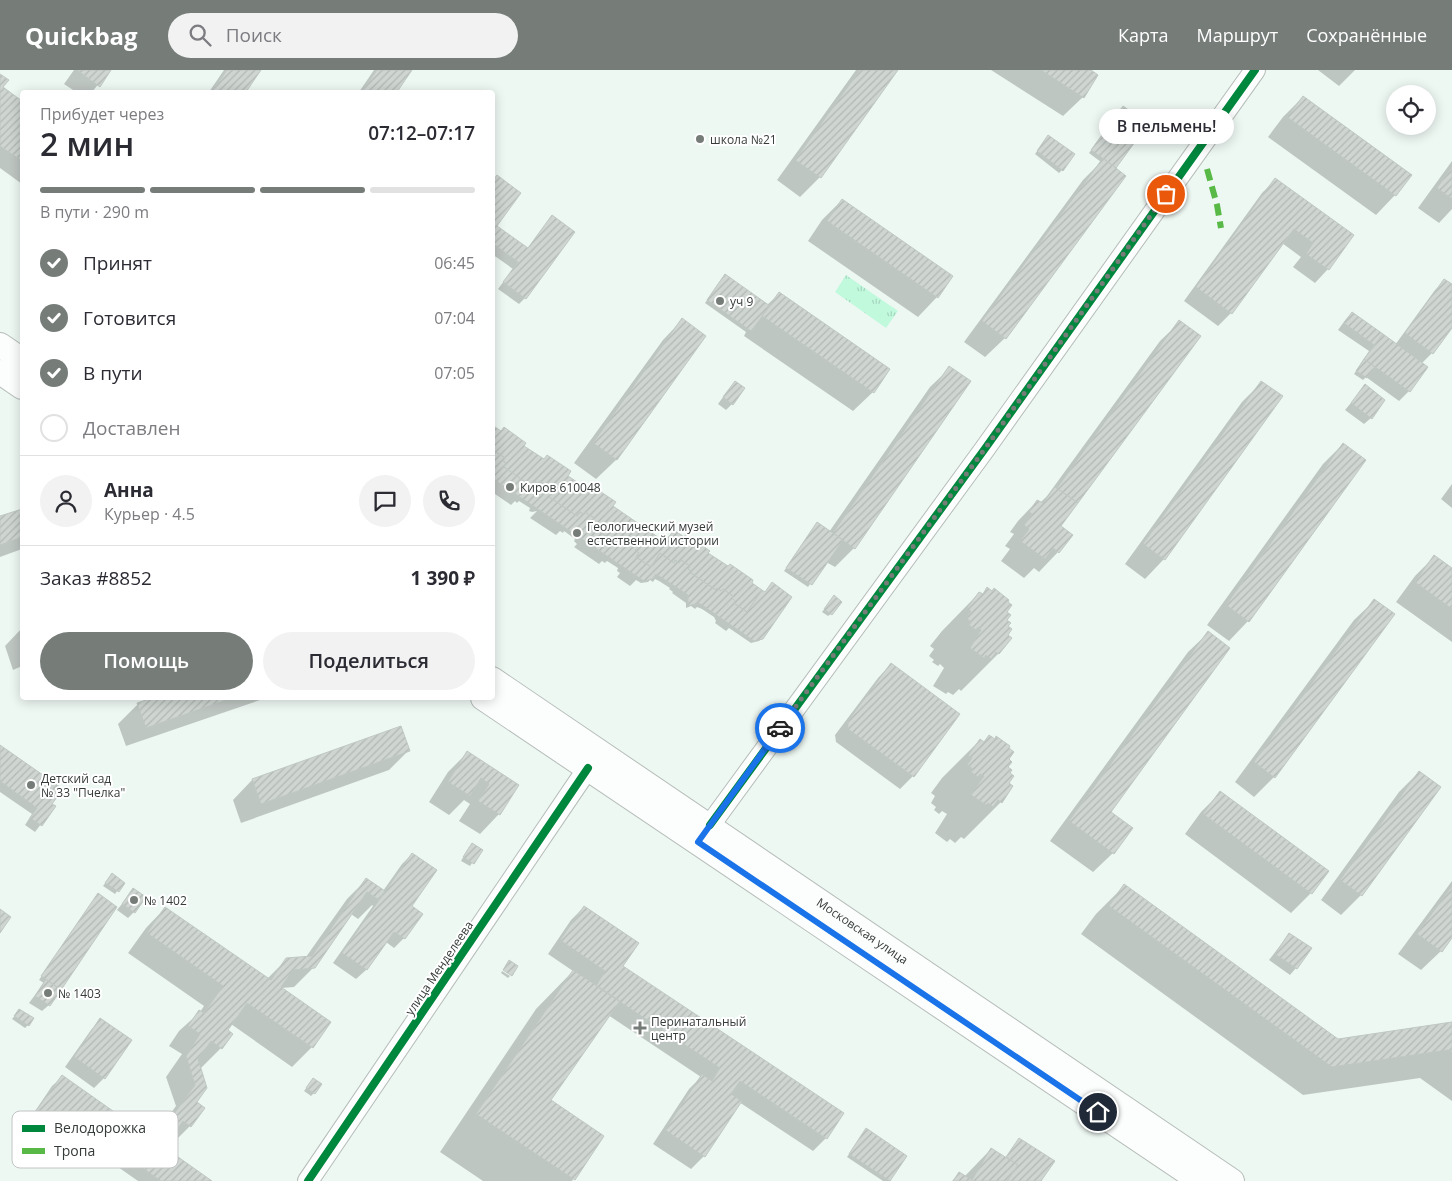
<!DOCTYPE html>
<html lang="ru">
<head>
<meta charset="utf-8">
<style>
  :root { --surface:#fff; --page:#f2f2f3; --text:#2b2b33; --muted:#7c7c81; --line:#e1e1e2; --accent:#767d79 }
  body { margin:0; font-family:"Open Sans",sans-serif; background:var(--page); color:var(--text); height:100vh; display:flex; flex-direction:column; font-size:19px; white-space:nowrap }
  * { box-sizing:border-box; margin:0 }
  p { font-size:16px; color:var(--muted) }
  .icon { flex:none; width:28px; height:28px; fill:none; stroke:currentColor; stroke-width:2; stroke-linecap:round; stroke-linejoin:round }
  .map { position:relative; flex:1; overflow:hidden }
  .details { position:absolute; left:20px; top:20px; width:475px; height:610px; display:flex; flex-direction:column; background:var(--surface); border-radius:5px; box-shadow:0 2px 12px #0003 }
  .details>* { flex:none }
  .fabs { position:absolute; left:1386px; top:15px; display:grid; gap:10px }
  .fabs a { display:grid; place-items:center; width:50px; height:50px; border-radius:50%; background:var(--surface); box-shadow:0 2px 12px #0003; font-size:25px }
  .pin { position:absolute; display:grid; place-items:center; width:42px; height:42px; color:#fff; margin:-21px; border:2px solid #fff; border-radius:50%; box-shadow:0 1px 5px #0007 }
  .courier { position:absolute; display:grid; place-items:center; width:50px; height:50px; margin:-25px; border:4px solid #1a73e8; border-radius:50%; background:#fff; color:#222; box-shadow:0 1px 6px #0007 }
  .bubble { position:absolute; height:35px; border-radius:18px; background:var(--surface); box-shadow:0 2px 12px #0003; font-size:16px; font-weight:600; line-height:35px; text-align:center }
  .head em { font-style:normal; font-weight:600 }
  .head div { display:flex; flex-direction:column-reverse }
  .head { display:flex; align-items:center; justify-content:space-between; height:85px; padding:0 20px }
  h1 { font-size:32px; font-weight:600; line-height:38px }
  .bar { display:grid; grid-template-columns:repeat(4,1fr); gap:8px 5px; align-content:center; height:60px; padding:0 20px }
  .bar i { height:6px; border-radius:4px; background:var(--line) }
  .bar .on { background:var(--accent) }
  .bar p { grid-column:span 4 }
  .line { display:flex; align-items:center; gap:12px; padding:0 20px; border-top:1px solid var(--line) }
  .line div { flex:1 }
  .round { display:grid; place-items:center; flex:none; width:52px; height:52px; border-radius:26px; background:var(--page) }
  ol { padding:0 20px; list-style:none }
  li { display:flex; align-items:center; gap:15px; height:55px }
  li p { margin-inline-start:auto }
  li .icon { padding:5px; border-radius:50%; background:var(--accent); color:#fff; stroke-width:4 }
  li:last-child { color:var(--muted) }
  li i { width:28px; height:28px; border:2px solid var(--line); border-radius:50% }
  .action { display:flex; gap:10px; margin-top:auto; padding:10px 20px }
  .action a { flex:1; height:58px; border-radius:30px; background:var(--accent); color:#fff; font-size:20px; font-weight:600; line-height:58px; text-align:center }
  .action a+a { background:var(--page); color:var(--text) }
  header { display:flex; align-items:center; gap:30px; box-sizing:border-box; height:70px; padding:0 25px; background:var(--accent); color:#fff }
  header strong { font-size:24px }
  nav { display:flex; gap:28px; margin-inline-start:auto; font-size:18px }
  .search { width:350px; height:45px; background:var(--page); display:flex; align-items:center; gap:12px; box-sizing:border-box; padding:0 18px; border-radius:28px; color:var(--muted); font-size:19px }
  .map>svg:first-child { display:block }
  .grass { fill:url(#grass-tufts) }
  .shadow { fill:#0003 }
  .building { fill:url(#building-hatch); stroke:#c0c8c4 }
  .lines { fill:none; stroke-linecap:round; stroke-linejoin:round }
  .tertiary-casing { stroke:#b6bdb9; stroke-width:22 }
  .secondary-casing { stroke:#b6bdb9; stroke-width:26 }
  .tertiary { stroke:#fcfefd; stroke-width:20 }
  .secondary { stroke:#fcfefd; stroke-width:24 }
  .quiet { stroke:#58b947; stroke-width:6; stroke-dasharray:12 6; stroke-linecap:butt }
  .cycleway-casing { stroke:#fff; stroke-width:11 }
  .cycleway { stroke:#00873e; stroke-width:8 }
  .done { stroke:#767d79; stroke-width:5; stroke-dasharray:0 9 }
  .route { stroke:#1a73e8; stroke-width:6 }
  .poi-dot { fill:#767d79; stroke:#fff; stroke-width:2 }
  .labels { text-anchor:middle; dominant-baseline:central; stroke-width:4; stroke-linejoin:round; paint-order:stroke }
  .poi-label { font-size:12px; fill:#353b38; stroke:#fff; text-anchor:start }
  .street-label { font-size:12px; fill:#353b38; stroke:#fff }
  .key { fill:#fff; stroke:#c2c4c3; stroke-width:1 }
  .key-label { font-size:14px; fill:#353b38 }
</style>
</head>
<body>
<header>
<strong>Quickbag</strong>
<div class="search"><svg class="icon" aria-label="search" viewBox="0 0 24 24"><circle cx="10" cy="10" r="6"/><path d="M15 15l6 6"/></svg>Поиск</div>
<nav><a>Карта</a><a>Маршрут</a><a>Сохранённые</a></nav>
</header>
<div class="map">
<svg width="1452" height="1111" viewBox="0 0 1452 1111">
  <defs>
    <pattern id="grass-tufts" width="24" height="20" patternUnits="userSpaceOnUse" patternTransform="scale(1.25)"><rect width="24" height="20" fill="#c1f9dd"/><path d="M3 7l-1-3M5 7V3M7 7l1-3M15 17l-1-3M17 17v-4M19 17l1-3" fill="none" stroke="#a6d6be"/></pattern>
    <pattern id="building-hatch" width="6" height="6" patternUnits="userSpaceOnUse" patternTransform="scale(1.25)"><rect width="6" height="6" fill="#cfd6d2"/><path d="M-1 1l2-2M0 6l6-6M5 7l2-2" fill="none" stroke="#b2b9b5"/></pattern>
  </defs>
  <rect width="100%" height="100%" fill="#eef8f3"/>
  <!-- grass -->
  <path class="grass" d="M846,205L898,241L886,258L835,222Z"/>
  <!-- shadow -->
  <path class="shadow" d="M74,0H110L92,22H76L64,14Z
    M224,0H260L245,22H209Z
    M374,0H411L396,22H359Z
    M856,0H897L820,107L800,127L777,110Z
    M991,0H1088L1083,27L1063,46Z
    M1318,0H1355L1339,16Z
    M0,5L2,18L22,32V114L0,98Z
    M1303,27L1395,125L1376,145L1268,67L1283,47Z
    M1121,40L1147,55L1114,99L1005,268L985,287L964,272L1083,110L1101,92L1089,83Z
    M1046,69L1062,100L1059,103L1035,84Z
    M1452,91V139L1439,153L1418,138Z
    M1275,110L1352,166L1328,199L1315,213L1293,197L1301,187L1282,173L1231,243L1218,256L1184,231L1262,123Z
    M492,112L495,156L527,179L552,147L525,228L519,234L498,219L513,199L492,184Z
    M842,130L937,227L918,247L808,171L822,150Z
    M722,208L767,235L779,224L873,322L853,341L744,266L746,262L705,233Z
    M1445,211L1452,216V255L1432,283L1422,293L1426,297L1409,321L1399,331L1366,307L1363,310L1354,304L1369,281L1338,260L1346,249L1352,243L1395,275L1435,220Z
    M682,250L705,266L616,390L596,409L574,393L663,270Z
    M1180,252L1199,266L1059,457L1058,482L1039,502L1034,498L1024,508L1001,491L1010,479L1005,476L1014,464L1010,462L1018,451L1037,431L1040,433L1047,426L1160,271Z
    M950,298L854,478L835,497L826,492L808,517L784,501L814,457L829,462L930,317Z
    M1262,312L1164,489L1145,509L1125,494L1242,332Z
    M1365,316L1371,348L1364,354L1345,340Z
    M729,319L732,334L726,340L718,334Z
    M1343,374L1248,551L1229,571L1207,555L1323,394Z
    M522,376L663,472L674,461L750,513L762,568L759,571L751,573L729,558L726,561L715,553L716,551L714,547L702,539L697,537L695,539L691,536L686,538V533L672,523L673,522L669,519L670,518L659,511L655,509L653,512L650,510L648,512L641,513L636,510L630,516L617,507L620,503L617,501L618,498L607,491L605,493L602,491L599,494L574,477L577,474L574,471L575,469L564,461L563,463L560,461L556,465L530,448L537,441L532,442L529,441L530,438L519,431L517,433L515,431L511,435L492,422V386Z
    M1452,414V438L1441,429Z
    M22,440V479L0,487V448Z
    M1434,487L1452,499V572L1396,532L1415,506Z
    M988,519L1005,542V551L998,584L961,621L959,619L953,625L948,622L946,624L933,616L944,598L940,594L938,596L932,592L934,590L929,586L934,579L930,576L942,561L979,523L982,525Z
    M831,530V544L828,546L822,542Z
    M1374,531L1393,545L1274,707L1254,727L1235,712L1354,550Z
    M22,558V596L13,600L5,576Z
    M1208,563L1109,742L1113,783L1093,802L1050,771L1188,582Z
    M891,594L913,706L900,719L836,672L835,665L878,608Z
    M156,628H266L126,676L118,654L138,634Z
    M989,666L1007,689L1008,714L1001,732L964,769L961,767L955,773L950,769L947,772L935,763L947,744L942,741L939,744L934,740L936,737L931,733L935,726L931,723L942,708L980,670L983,673Z
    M0,677L54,737L35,762L25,755L32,744L0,722Z
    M409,680L389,700L241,753L233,730L252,710Z
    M467,683L518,715L499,744L480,764L459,751L470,734L464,730L449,745L429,732L448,702Z
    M1419,702L1439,717L1361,825L1341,845L1321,830L1399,722Z
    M1220,723L1311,823L1291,843L1185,764L1201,742Z
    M469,777L481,780L470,796L461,791Z
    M412,784L410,836L404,868L394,878L386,872L366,900L356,909L333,893L373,836L372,835L358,849L351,844L314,897L294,917L281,918L312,977L292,997L231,954L226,961L231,964L221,978L200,999L190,1056L170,1076L166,1072L162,1077L210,1111H138L65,1060L51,1074L25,1056L52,1016L62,1007L151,1070L176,1036L166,1007L182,984L169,976L179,961L200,942L204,936L128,883L146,858L165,838L267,909L287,889L306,887L347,829L366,810L383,821L402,794Z
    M109,808L123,813L115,824L103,816Z
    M1452,811V866L1441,881L1421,900L1398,884Z
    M1124,816L1338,971L1452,953V1031L1420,1008L1303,1025L1081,864L1096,844Z
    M134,819V842L128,848L117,840Z
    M95,828L115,837L49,935L42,941L29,933L44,913L39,910Z
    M584,837L621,896L826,1068L813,1081L739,1032L704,1086L691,1099L653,1074L689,1019L701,1007L608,945L549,1030L602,1066L572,1111H483L440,1082L536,939L573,901L548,884L571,850Z
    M1289,864L1296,898L1290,905L1269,890Z
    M502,901L510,906L508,908L501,903Z
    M17,943L28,955L25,958L12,949Z
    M100,950L104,1008L94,1018L65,997L91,960Z
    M310,1013L314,1023L311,1026L304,1021Z
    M863,1063L905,1086L889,1111H883L847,1087Z
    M1017,1072L1040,1111H952L959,1104L964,1107L991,1079L1006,1089Z"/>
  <!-- building -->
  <path class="building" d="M77,0H111L100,17Z
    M227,0H261L246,22H212Z
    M377,0H412L397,22H362Z
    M860,0H898L821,108L795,90Z
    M1041,0H1091L1098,5L1084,28Z
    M0,4L9,10L3,17L22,31V91L0,76Z
    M1303,26L1412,105L1396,126L1287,47Z
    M1123,36L1148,54L1116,98L1091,80Z
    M1048,65L1075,84L1063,101L1037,81Z
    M1103,88L1126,106L1006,269L982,251Z
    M1452,97V129L1437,118Z
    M497,105L521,123L497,156L528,178L552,145L575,162L526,229L503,212L518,192L492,173V112Z
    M1275,108L1354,165L1329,200L1306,184L1313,173L1294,159L1232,244L1196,217Z
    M842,129L953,206L938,228L827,151Z
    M725,204L770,236L751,261L707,230Z
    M1444,209L1452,214V258L1433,284L1405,263Z
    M779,222L890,299L874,323L762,246Z
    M1352,242L1383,264L1374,275L1344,253Z
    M682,248L706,266L617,390L593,373Z
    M1179,250L1201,266L1078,433L1057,418Z
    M1383,264L1428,297L1410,322L1364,289Z
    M1364,289L1375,297L1367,308L1356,301Z
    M949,296L971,311L855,479L833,463Z
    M735,311L745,318L733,335L723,327Z
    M1261,311L1283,326L1165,490L1143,474Z
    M1365,314L1385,330L1372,349L1351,333Z
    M492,355L501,361L504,357L526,373L524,376L544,389L547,385L571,401L568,406L589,420L592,416L616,432L613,436L665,472L674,460L684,467L686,464L710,481L708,483L728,496L730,494L753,510L752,513L762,520L747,542L734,533L735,531L732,528L733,526L723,519L721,521L717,518L716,520L691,503L692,502L688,499L690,496L681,490L679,493L675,490L674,493L660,483L651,497L636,487L639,483L635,480L638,477L628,470L626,474L622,471L619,475L593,457L595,453L592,451L594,448L585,442L583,444L580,442L577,446L549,427L552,423L548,420L550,418L540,411L538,414L534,411L531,416L504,397L506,393L503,391L505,388L496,382L494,385L492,384Z
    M1343,373L1366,390L1249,552L1226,535Z
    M496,382L505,388L503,391L506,393L504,397L531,416L534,411L538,414L540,411L550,418L548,420L552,423L549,427L577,446L580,442L583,444L585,442L594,448L592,451L595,453L593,457L619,475L622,471L626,474L628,470L638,477L635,480L639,483L636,487L651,497L660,483L674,493L675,490L679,493L681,490L690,496L688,499L692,502L691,503L716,520L717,518L721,521L723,519L733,526L732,528L735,531L734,533L747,542L762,520L765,522L772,512L792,527L763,569L754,571L699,533L688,536V525L656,504L652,509L644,511L492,408V384L494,385Z
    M1055,417L1078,433L1061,456L1073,465L1059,483L1053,478L1045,489L1020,471L1029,459L1024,455L1032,444L1029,442L1037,430L1043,433Z
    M22,439V467L0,475V446Z
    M817,452L843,470L812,515L786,498Z
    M1434,485L1452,498V539L1415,512Z
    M987,517L992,521L994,518L1009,530L1008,532L1012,535L1007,542L1011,545L1007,550L1011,553L1008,556L1012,559L1008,565L1012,568L999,584L996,582L991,589L986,585L984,588L970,578L981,560L978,557L976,560L969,555L971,552L966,548L971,541L967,538L979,522L983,524Z
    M834,525L842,532L832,545L824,539Z
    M1374,529L1395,544L1275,708L1254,692Z
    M1208,561L1230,578L1111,742L1133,758L1114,784L1069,751Z
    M891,593L960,644L914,707L848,659V651Z
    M152,628H232L146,658L137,633Z
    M401,656L410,681L261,734L252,709Z
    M989,665L995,669L996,666L1010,676L1009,678L1014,682L1009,689L1012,692L1008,697L1012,700L1010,703L1014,706L1009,713L1013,716L1002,733L998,730L993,737L988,733L986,735L971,725L984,706L980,704L978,707L971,702L973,699L967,695L972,688L968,686L980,669L984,672Z
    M0,675L63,719L52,734L56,736L42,756L30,748L37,738L0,711Z
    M467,681L519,715L500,745L478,731L489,714L481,708L470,726L448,712Z
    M1419,701L1441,717L1362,826L1340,810Z
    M1220,721L1329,801L1312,824L1203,744Z
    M472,773L483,780L474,794L463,787Z
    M412,783L437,800L412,836L423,844L405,869L394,862L367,900L342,883Z
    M112,803L125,813L119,822L105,813Z
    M366,808L385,821L379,830L367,822L315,898L293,900L281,917L331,952L313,978L247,933L228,960L233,964L222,979L211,971L198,989L207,1018L197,1032L205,1038L191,1057L183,1051L164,1077L155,1070L195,1015L186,986L200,964L188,956L199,940L204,943L223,916L147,863L165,837L271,910L286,888L312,886Z
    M1124,814L1338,969L1452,952V982L1448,980L1332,997L1109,836Z
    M1452,816V868L1442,882L1417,864Z
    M133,818L146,827L135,843L122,834Z
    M98,823L117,837L61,920L41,906Z
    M584,836L639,873L623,896L844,1043L827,1069L740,1011L731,1024L742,1031L705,1087L665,1060L702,1004L712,1011L720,998L596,916L605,901L560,870Z
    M0,839L11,847L0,863Z
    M1289,863L1312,878L1297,899L1275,884Z
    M509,890L518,896L512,906L503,900Z
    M573,900L620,931L551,1030L604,1066L575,1110L476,1044Z
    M46,909L61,920L50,936L35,926Z
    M19,939L34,948L29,956L14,946Z
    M100,948L132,970L105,1009L74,987Z
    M62,1005L164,1077L212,1111H161L73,1049L62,1065L33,1045Z
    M313,1008L322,1014L315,1024L306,1018Z
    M866,1058L907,1086L890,1111L849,1084Z
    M1019,1068L1055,1091L1041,1111H1007L1018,1095L1006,1087Z
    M991,1078L1018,1095L1007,1111H953L959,1102L972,1110Z"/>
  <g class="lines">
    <!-- tertiary casing -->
    <g class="tertiary-casing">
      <path id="tertiary" d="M710,755L984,380L1255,0
        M308,1111L588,698"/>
    </g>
    <!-- secondary casing -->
    <g class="secondary-casing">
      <g id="secondary">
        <path d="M0,275L22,290"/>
        <path d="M0,302L22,317"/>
        <path id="s1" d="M492,609L1232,1111"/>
        <path d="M483,628L1200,1111"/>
      </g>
    </g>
    <!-- tertiary -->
    <use href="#tertiary" class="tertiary"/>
    <!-- secondary -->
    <use href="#secondary" class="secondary"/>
    <!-- quiet -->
    <path class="quiet" d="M1207,99L1217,135L1221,158"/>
    <!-- cycleway casing -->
    <g class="cycleway-casing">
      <path id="cycleway" d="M710,755L984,380L1255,0
        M308,1111L588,698"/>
    </g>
    <!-- cycleway -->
    <use href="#cycleway" class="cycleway"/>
  </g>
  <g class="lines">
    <!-- done -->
    <path class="done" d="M780,658L984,380L1166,124"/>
    <!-- route -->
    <path class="route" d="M780,658L698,772L1098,1042"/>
  </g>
  <!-- markers -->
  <g class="poi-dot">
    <circle cx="700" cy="69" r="5"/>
    <circle cx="720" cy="231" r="5"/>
    <circle cx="510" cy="417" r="5"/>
    <circle cx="577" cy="463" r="5"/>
    <circle cx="31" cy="715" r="5"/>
    <circle cx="134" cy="830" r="5"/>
    <circle cx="48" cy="923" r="5"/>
    <path d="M637.5 950.5h5v5h5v5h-5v5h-5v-5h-5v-5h5z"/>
  </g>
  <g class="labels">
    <!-- poi labels -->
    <g class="poi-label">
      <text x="710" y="69">школа №21</text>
      <text x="730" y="231">уч 9</text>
      <text x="520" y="417">Киров 610048</text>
      <text x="587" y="456">Геологический музей<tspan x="587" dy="14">естественной истории</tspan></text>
      <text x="41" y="708">Детский сад<tspan x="41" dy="14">№ 33 "Пчелка"</tspan></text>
      <text x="144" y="830">№ 1402</text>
      <text x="58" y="923">№ 1403</text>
      <text x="651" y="951">Перинатальный<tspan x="651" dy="14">центр</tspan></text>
    </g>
    <!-- street labels -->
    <g class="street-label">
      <text stroke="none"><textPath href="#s1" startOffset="448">Московская улица</textPath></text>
      <text transform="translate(439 898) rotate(-56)">улица Менделеева</text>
    </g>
  </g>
  <!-- legend -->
  <rect x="12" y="1041" width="166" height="57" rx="8" class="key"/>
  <rect x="22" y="1055" width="23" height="7" fill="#00873e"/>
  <rect x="22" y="1078" width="23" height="6" fill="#58b947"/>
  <g class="key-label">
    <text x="54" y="1063">Велодорожка</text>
    <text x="54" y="1086">Тропа</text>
  </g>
</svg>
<div class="fabs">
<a><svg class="icon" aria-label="locate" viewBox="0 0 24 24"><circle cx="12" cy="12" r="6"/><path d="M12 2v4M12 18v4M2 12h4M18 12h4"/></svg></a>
</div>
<div class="pin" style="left:1166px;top:124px;background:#ea580c"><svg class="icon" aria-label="bag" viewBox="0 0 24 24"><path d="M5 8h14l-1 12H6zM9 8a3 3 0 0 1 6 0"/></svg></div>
<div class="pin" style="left:1098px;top:1042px;background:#1f2937"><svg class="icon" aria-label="home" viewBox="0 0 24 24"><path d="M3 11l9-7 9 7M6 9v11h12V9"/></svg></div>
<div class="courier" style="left:780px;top:658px"><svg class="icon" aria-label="car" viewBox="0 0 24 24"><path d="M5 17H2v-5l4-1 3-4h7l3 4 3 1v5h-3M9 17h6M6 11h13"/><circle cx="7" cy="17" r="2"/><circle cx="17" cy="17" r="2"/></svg></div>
<div class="bubble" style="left:1099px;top:39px;width:135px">В пельмень!</div>
<section class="details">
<div class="head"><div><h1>2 мин</h1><p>Прибудет через</p></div><em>07:12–07:17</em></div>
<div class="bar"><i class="on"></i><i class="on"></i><i class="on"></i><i></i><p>В пути · 290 m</p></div>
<ol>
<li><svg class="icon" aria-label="check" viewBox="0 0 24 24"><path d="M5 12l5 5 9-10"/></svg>Принят<p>06:45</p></li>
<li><svg class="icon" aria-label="check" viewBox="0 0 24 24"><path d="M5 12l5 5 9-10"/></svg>Готовится<p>07:04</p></li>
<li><svg class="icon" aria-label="check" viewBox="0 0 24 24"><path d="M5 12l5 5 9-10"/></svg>В пути<p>07:05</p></li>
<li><i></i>Доставлен</li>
</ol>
<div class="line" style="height:90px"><a class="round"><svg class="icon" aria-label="person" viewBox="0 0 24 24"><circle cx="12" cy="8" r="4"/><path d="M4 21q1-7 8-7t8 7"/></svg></a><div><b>Анна</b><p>Курьер · 4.5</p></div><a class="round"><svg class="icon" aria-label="chat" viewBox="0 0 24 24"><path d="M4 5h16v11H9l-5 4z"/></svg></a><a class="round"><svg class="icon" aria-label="phone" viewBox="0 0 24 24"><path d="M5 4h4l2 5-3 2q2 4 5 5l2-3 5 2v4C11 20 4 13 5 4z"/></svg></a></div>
<div class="line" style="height:65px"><div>Заказ #8852</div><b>1 390 ₽</b></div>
<div class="action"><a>Помощь</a><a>Поделиться</a></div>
</section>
</div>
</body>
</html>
